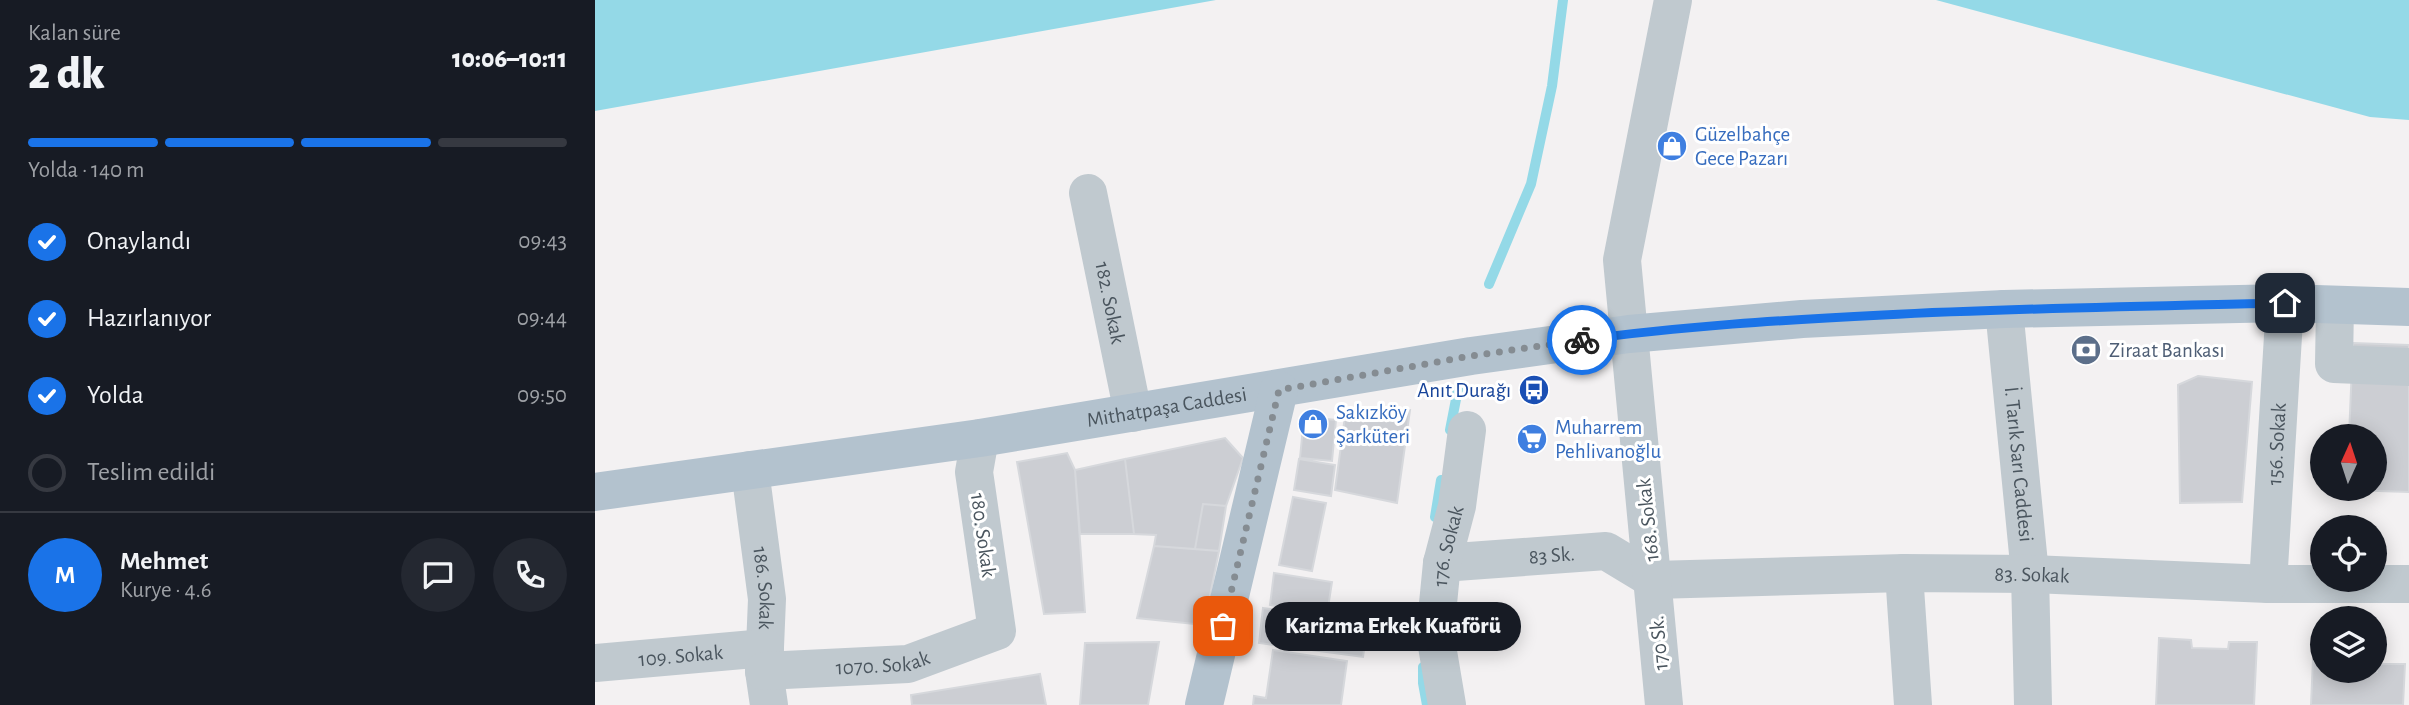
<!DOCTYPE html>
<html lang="tr">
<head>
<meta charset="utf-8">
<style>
  :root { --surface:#171b24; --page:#242831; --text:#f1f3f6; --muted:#9ea1a6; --line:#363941; --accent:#1a73e8 }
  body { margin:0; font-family:"Alegreya Sans",sans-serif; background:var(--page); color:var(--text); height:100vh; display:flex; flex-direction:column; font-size:26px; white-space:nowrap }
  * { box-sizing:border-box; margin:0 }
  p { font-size:23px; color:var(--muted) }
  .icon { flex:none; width:38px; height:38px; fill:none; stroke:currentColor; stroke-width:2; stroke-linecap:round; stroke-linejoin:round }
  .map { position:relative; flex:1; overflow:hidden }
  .panel { display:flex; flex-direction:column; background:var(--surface); width:595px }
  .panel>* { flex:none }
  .needle { width:46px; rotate:3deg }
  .controls { position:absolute; left:1715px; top:424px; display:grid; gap:14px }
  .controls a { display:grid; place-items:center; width:77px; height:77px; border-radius:50%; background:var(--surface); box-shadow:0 4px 18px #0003; font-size:35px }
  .pin { position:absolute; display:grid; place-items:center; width:60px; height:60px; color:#fff; margin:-30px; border-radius:14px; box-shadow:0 4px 10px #0006 }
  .courier { position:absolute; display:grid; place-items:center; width:70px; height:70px; margin:-35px; border:5px solid #1a73e8; border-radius:50%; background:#fff; color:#222; box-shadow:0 2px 9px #0007 }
  .bubble { position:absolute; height:49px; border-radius:24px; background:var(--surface); box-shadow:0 4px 18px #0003; font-size:23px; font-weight:800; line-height:49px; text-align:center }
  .overview em { font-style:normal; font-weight:800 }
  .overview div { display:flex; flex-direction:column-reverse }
  .overview { display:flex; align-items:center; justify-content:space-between; height:119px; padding:0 28px }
  h1 { font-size:46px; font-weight:800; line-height:52px }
  .bar { display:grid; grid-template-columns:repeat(4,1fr); gap:10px 7px; align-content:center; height:84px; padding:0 28px }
  .bar i { height:9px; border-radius:5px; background:var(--line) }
  .bar .current { background:var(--accent) }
  .bar p { grid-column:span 4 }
  .line { display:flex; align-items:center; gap:18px; padding:0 28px; border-top:2px solid var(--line) }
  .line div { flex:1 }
  .round { display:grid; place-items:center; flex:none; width:74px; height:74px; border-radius:37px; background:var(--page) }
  ol { padding:0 28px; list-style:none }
  li { display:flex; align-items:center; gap:21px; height:77px }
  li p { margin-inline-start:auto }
  li .icon { padding:7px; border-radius:50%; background:var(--accent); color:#fff; stroke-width:4 }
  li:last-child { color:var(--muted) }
  li i { width:38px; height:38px; border:4px solid var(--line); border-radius:50% }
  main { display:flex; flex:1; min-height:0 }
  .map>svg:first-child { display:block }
  .water { fill:#94d9e7 }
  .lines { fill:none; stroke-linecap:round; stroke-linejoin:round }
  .stream { stroke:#94d9e7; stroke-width:10 }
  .building { fill:#ccced3; stroke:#d6d8dc; stroke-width:2 }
  .minor { stroke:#c0c9cf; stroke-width:38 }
  .major { stroke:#b3c2ce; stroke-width:38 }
  .done { stroke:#858c92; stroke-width:7; stroke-dasharray:0 12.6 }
  .route { stroke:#1a73e8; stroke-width:9 }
  .labels { text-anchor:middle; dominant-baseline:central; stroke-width:6; stroke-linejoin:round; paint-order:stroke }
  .shop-label { font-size:21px; fill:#366cbe; stroke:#fff; text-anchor:start }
  .street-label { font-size:21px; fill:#4a555e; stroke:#fff }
  .service-label { font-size:21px; fill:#4e5e75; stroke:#fff; text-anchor:start }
  .transit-label { font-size:21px; fill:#164399; stroke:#fff; text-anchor:end }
</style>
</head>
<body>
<main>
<section class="panel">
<div class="overview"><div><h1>2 dk</h1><p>Kalan süre</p></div><em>10:06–10:11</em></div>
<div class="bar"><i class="current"></i><i class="current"></i><i class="current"></i><i></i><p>Yolda · 140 m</p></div>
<ol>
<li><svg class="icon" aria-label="check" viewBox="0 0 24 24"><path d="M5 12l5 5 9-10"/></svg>Onaylandı<p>09:43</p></li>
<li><svg class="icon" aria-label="check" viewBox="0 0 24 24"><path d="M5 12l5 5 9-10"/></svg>Hazırlanıyor<p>09:44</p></li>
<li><svg class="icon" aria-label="check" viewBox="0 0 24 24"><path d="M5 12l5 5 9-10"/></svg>Yolda<p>09:50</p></li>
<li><i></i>Teslim edildi</li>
</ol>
<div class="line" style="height:126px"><b class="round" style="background:var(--accent);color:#fff">M</b><div><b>Mehmet</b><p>Kurye · 4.6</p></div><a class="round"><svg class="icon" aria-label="chat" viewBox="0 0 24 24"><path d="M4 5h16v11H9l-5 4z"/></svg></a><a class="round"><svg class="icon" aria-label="phone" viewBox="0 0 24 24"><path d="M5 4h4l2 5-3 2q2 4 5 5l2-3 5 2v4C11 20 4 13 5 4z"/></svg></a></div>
</section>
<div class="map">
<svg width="1814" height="705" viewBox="0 0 1814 705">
  <rect width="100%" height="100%" fill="#f3f1f2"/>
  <!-- water -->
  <path class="water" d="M0,0H621L0,111Z
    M1341,0H1814V120L1775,117Z"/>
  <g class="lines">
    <!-- stream -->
    <path class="stream" d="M894,284L936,184L957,86L968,0
      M855,430L863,389
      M840,517L846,480
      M828,667V683L832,705"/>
  </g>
  <!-- building -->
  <path class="building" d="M1758,343L1814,345V492L1752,490L1780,488V436H1754Z
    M1603,376L1657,382L1647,502L1585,503L1583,385Z
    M815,410L802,503L740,490L750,416Z
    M709,417L741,420L737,461L705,458Z
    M630,438L648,458L631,506L608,504L600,549L559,546L561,535L539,534L530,459Z
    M472,453L480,470L490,612L449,614L422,462Z
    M530,459L539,534H485L480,470Z
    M704,459L740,465L736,496L699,490Z
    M698,497L731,503L717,571L684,565Z
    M608,504L631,506L624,551L600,549Z
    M559,546L624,551L609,625L542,618Z
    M679,573L737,582L732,614L675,605Z
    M668,608L773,622L768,657L664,643Z
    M1564,638L1596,640L1597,648L1633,649L1634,642H1662L1659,705H1561Z
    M564,642L553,705H485L490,643Z
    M678,650L752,661L746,705H658L659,696L671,698Z
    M1718,658L1727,659V670L1782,672L1783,664H1810L1808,705H1716Z
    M445,674L451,705H317L316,695Z"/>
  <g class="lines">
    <!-- minor -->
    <g class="minor">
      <path id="s1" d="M493,193L538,413"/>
      <path d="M1740,305L1739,364L1814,367"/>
      <path id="s2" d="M1409,309L1435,574L1438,705"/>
      <path id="s3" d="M155,470L172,599L169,671L174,705"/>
      <path id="s4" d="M847,563L1011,551L1059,580"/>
      <path d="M1309,573L1318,705"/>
      <path id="s5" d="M1059,580L1309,573L1435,574L1673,584H1814"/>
      <path id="s6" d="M1673,584L1690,303"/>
      <path id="s7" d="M0,663L170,648"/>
      <path id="s8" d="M169,671L313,664L402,631L379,472L385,438"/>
      <path id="s9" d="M852,705L840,634L847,563L862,506L872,430"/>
      <path d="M1069,705L1027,260L1078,0"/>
    </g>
    <!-- major -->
    <g class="major">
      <path id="s10" d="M0,492L385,438L876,356L1034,334L1207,319L1409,309L1690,303L1814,307"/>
      <path d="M609,705L684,390"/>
    </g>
  </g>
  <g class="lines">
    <!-- done -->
    <path class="done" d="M628,626L684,390L876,356L987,340"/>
    <!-- route -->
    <path class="route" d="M987,340C1087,326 1188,320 1288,315C1422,308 1556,306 1690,303"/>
  </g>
  <!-- icons -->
  <defs>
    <g id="shop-disc" transform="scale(1.575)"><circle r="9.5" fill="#3f7fe0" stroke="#fff"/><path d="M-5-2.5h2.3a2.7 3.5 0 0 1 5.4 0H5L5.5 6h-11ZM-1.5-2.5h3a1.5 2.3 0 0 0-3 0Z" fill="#fff"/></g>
    <g id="bank-disc" transform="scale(1.575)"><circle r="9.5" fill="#5c6f8a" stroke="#fff"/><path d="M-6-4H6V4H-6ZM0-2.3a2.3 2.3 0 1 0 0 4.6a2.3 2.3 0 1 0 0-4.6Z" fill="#fff"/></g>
    <g id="bus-disc" transform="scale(1.575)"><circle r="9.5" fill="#1a4fb4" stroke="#fff"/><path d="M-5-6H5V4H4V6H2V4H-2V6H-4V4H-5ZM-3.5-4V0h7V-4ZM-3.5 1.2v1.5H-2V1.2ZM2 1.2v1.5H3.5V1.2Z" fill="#fff"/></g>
    <g id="supermarket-disc" transform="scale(1.575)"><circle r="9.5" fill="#3f7fe0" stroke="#fff"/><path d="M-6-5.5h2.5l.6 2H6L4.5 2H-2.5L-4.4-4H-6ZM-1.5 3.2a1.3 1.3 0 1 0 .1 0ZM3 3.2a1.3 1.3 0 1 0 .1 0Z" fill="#fff"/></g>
  </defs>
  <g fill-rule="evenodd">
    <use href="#shop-disc" x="1077" y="146"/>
    <use href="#bank-disc" x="1491" y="350"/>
    <use href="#bus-disc" x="939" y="390"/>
    <use href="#shop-disc" x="718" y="424"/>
    <use href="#supermarket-disc" x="937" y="439"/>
  </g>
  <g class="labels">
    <!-- shop labels -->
    <g class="shop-label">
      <text x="1100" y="134">Güzelbahçe<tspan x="1100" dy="24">Gece Pazarı</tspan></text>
      <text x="741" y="412">Sakızköy<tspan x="741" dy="24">Şarküteri</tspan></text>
      <text x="960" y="427">Muharrem<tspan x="960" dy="24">Pehlivanoğlu</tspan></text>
    </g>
    <!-- street labels -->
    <g class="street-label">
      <text stroke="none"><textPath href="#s1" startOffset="112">182. Sokak</textPath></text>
      <text stroke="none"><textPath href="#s10" startOffset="578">Mithatpaşa Caddesi</textPath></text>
      <text stroke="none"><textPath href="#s6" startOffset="140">156. Sokak</textPath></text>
      <text stroke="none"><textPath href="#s2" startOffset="156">İ. Tarık Sarı Caddesi</textPath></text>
      <text transform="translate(1053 520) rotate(-96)">168. Sokak</text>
      <text transform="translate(388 535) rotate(82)">180. Sokak</text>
      <text stroke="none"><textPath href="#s9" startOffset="161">176. Sokak</textPath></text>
      <text stroke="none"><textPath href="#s4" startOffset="110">83 Sk.</textPath></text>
      <text stroke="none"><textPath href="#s5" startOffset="378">83. Sokak</textPath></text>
      <text stroke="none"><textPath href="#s3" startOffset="119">186. Sokak</textPath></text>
      <text transform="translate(1064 643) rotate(-95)">170 Sk.</text>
      <text stroke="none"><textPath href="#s7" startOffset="86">109. Sokak</textPath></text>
      <text stroke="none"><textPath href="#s8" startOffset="119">1070. Sokak</textPath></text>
    </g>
    <!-- service labels -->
    <g class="service-label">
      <text x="1514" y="350">Ziraat Bankası</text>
    </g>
    <!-- transit labels -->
    <g class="transit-label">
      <text x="916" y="390">Anıt Durağı</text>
    </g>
  </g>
</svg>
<div class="controls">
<a><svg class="needle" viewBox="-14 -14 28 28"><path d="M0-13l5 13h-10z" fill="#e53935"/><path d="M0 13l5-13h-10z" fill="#9ea1a6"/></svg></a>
<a><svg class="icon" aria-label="locate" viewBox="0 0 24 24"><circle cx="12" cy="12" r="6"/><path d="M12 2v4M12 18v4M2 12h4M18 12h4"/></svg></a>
<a><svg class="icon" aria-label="layers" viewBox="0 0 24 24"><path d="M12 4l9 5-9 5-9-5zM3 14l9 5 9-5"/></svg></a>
</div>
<div class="pin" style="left:628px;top:626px;background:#ea580c"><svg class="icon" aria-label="bag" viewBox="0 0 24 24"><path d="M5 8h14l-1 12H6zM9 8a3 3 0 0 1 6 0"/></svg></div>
<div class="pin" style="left:1690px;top:303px;background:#1f2937"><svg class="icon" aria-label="home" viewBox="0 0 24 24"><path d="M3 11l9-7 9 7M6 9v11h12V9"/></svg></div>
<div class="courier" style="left:987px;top:340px"><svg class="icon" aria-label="bike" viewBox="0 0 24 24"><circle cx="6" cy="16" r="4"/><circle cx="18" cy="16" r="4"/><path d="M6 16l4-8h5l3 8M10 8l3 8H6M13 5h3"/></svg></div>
<div class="bubble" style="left:670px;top:602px;width:256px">Karizma Erkek Kuaförü</div>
</div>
</main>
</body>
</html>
